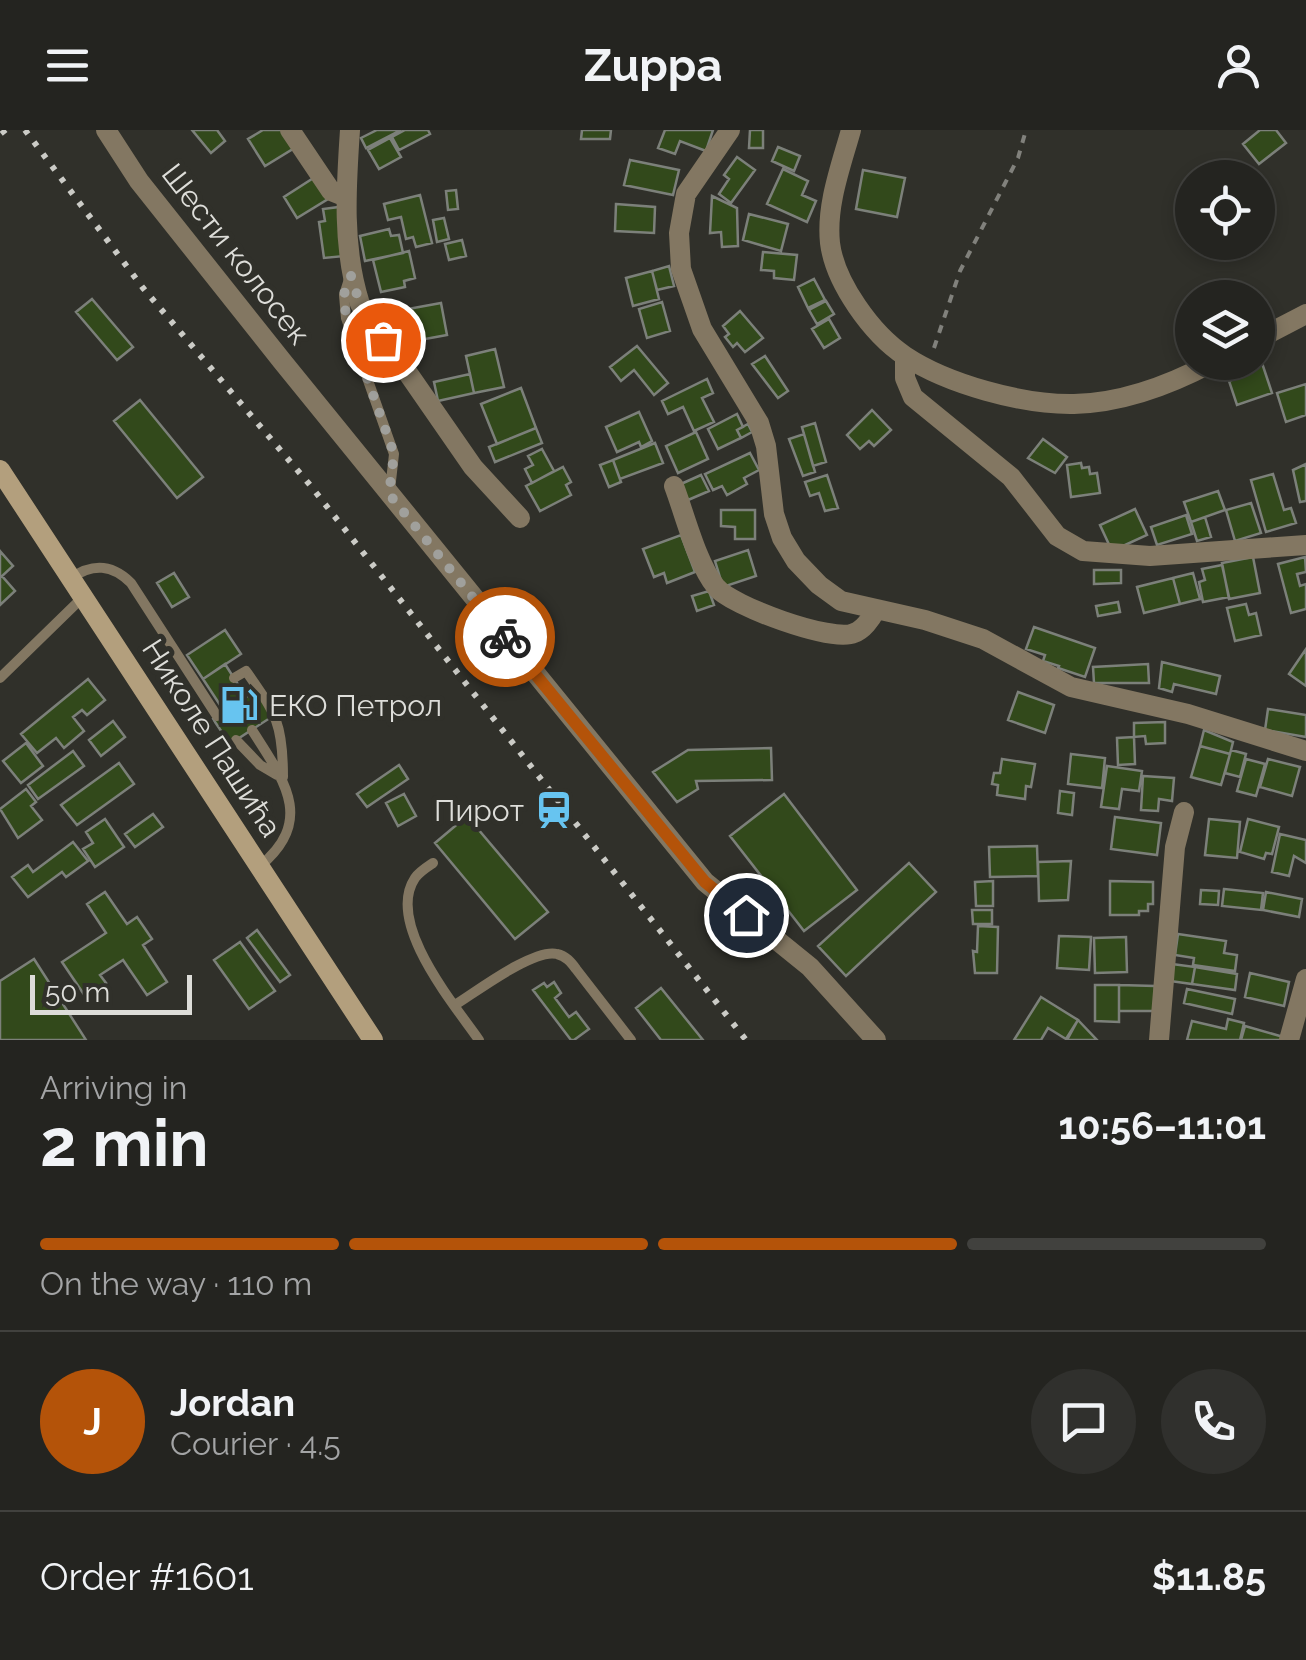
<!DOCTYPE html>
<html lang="en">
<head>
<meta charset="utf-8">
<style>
  :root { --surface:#242420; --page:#30302d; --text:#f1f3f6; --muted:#a3a4a5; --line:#41413e; --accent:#b45309 }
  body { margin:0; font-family:Raleway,sans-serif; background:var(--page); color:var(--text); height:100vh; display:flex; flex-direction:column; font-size:38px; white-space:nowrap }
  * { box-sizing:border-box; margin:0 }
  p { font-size:32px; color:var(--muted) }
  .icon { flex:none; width:55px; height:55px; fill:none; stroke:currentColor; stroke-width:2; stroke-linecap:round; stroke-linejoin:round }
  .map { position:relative; height:910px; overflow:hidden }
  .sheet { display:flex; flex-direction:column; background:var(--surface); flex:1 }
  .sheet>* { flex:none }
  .fabs { position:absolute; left:1175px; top:30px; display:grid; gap:20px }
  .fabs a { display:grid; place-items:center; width:100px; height:100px; border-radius:50%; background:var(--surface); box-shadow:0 5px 15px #0003,0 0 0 2px var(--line); font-size:50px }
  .scale { position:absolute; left:30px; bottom:25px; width:162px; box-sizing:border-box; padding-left:10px; border:5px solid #ddddd9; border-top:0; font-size:28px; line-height:35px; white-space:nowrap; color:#ddddd9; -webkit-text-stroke:8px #30302a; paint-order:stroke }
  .pin { position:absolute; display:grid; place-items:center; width:85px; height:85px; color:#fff; margin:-42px; border:5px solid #fff; border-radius:50%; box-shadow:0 2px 10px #0007 }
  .courier { position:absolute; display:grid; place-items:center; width:100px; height:100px; margin:-50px; border:8px solid #b45309; border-radius:50%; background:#fff; color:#222; box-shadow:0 2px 12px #0007 }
  .head em { font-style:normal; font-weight:700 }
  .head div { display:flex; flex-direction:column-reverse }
  .head { display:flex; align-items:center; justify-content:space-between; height:170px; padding:0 40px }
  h1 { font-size:65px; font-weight:700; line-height:75px }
  .bar { display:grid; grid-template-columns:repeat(4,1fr); gap:15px 10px; align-content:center; height:120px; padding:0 40px }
  .bar i { height:12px; border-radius:8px; background:var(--line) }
  .bar .active { background:var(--accent) }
  .bar p { grid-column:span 4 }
  .line { display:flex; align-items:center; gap:25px; padding:0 40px; border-top:2px solid var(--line) }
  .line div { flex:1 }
  .round { display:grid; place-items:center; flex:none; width:105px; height:105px; border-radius:52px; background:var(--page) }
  header { display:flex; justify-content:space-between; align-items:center; height:130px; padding:0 40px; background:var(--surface); font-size:45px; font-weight:700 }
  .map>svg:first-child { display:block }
  .building { fill:#32491b; stroke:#7c807a; stroke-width:2.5 }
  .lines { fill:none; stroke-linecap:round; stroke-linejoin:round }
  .path { stroke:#81817c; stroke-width:4; stroke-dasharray:8 8; stroke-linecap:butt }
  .service { stroke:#837762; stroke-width:10 }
  .minor { stroke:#837762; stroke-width:20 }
  .secondary { stroke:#b39f7d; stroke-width:20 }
  .rail { stroke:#cbcbc6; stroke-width:6; stroke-dasharray:5 10; stroke-linecap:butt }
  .done { stroke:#a0a09c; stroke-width:10; stroke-dasharray:0 18 }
  .route { stroke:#b45309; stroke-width:12 }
  .labels { text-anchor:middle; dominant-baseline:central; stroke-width:10; stroke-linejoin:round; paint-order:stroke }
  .street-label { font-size:30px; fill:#ddddd9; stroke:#30302a }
  .poi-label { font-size:30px; fill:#ddddd9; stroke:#30302a; text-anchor:start }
</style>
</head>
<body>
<header><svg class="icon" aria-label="menu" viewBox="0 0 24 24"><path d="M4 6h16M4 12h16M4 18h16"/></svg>Zuppa<svg class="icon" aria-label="person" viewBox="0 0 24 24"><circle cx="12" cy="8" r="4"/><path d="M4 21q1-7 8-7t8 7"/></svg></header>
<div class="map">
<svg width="1306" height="910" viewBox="0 0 1306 910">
  <rect width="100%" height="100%" fill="#30302a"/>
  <!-- building -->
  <path class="building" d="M192,0H217L225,11L211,23Z
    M263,0H285L296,17L265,36L248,9Z
    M377,0H401L366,18L361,8Z
    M405,0H428L430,4L399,20L392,7Z
    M582,0H611L610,9H581Z
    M665,0H713L706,21L680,11L675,24L658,18Z
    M750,0H763V18H749Z
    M1260,0H1276L1286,13L1259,34L1243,14Z
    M390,8L401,27L379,39L368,20Z
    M778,17L800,26L794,41L772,31Z
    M737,27L755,40L731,73L719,64L729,49L724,45Z
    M630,30L679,40L673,65L624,55Z
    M783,39L808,51L802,65L816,71L807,92L767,74Z
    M863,40L905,48L897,87L856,79Z
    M315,47L328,69L297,88L284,67Z
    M456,60L458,79L448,80L446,61Z
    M420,65L432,113L416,117L413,107L406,109L401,87L388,90L384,74Z
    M712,66L737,78L738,116L722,117L721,102L710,103Z
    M616,74L655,77L654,103L615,101Z
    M339,77L345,126L324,128L319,92L325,91L323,79Z
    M749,84L788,94L781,121L743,110Z
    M444,88L449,109L437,112L433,90Z
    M389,99L391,106L399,105L403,123L365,131L360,106Z
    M462,110L466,126L449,130L445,114Z
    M409,121L415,148L404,151L405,157L381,162L373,130Z
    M763,122L797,125L794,150L774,148V141L761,140Z
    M669,136L674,156L657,160L652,141Z
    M652,141L659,169L633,176L626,148Z
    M814,149L825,170L808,178L798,157Z
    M92,169L133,217L117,230L76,182Z
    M826,171L834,184L817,194L809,180Z
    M662,172L670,201L647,208L639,179Z
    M441,173L447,205L414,211L408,179Z
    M740,181L763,208L745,222L737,213L733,217L725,207L729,204L723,196Z
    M829,189L840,208L824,218L812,199Z
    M637,216L668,253L654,265L634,240L621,251L610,237Z
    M495,219L504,257L474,263L466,226Z
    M765,226L788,261L778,268L752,234Z
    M1261,230L1272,263L1237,275L1229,251L1242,246L1239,237Z
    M470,244L474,263L438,271L434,252Z
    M707,249L713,263L702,268L714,292L694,301L683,277L668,284L662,271Z
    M1306,254V285L1286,292L1277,263Z
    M521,258L536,298L497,314L481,274Z
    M140,270L203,347L177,368L114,291Z
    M872,280L891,300L874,316L869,311L860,319L847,305Z
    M639,282L652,311L641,317L639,312L617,322L606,297Z
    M737,284L743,297L737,300L741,308L718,319L708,299Z
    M815,293L826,332L813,336L802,297Z
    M748,294L752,302L741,308L737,300Z
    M536,298L542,313L495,332L489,317Z
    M696,302L708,329L678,343L666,316Z
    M804,304L815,342L803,346L789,309Z
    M1043,309L1067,327L1055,343L1028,328Z
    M655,313L663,333L620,349L613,330Z
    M542,319L554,341L532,353L525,339L533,335L528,326Z
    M750,323L759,340L744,348L747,354L727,365L722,356L713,360L705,344Z
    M613,330L621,352L609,357L600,335Z
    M1081,333L1082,338L1089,337L1090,344L1097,343L1100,363L1071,367L1067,335Z
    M1306,334V371L1300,372L1293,340Z
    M563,337L571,352L566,355L571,365L540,381L526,356Z
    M1273,344L1284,380L1291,378L1296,393L1266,402L1251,350Z
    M701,345L709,361L688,370L681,354Z
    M827,345L838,378L825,381L819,363L810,366L805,352Z
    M1218,361L1225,380L1191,392L1184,372Z
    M1251,373L1261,403L1235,411L1226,380Z
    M1135,379L1147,405L1112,421L1100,395Z
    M721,380H755V409H735V397L721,396Z
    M1186,385L1192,404L1157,415L1151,397Z
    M1205,387L1211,407L1197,411L1191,392Z
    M681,405L695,442L667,453L664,443L654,447L643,419Z
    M748,420L756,446L723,457L715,431Z
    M0,421L13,436L2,446L15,461L0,475Z
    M1253,427L1260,463L1229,469L1222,433Z
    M1305,427L1306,442L1297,444L1300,456L1306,454V479L1291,483L1278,434Z
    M1222,435L1229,467L1203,472L1199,452L1205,450L1202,439Z
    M1094,440H1121V453L1094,454Z
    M174,443L189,467L172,477L157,453Z
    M1193,443L1200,469L1180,474L1173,448Z
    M1173,448L1180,474L1144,483L1137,457Z
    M709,461L714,475L697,481L692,466Z
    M1118,472L1120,482L1098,486L1096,476Z
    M1246,474L1249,485L1256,483L1261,505L1235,511L1227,478Z
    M1034,497L1095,518L1085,547L1058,538L1059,536L1043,531L1045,525L1026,519Z
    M225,500L241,524L203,549L187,525Z
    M1306,519V556L1289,544Z
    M1162,532L1220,546L1216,564L1174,554L1172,562L1159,558Z
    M225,534L246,567L256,561L273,586L230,614L213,589L224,581L203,549Z
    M1148,534L1149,553H1094L1093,537Z
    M88,549L105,570L87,585L82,580L73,587L84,601L64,618L56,608L37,623L21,604Z
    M1018,562L1054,575L1045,603L1008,590Z
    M1268,579L1306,585V607L1265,600Z
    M113,591L125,607L101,626L89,610Z
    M1165,592V613L1146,614L1145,606L1134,607V593Z
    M1204,600L1233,612L1230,624L1200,616Z
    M1134,607L1135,634L1118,635L1117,608Z
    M26,613L43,636L21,653L3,631Z
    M1200,616L1230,624L1221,655L1191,647Z
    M771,618L772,650L696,651L698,659L677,672L653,642L688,620Z
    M1231,620L1246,624L1240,647L1225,643Z
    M73,621L84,636L38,669L28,655Z
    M1071,624L1105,628L1102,658L1068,654Z
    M1002,629L1035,634L1031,657L1026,656L1025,669L997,665L998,655L992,654L994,643H1000Z
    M1246,629L1265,634L1256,666L1237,661Z
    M1268,629L1300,637L1292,666L1260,657Z
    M119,633L134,654L77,695L61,675Z
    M399,635L408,649L367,677L357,664Z
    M1107,636L1142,641L1139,661L1122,659L1119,679L1101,677Z
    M1143,646L1174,648L1172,671L1159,669L1158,681L1141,680Z
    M26,659L36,672L31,676L42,690L18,708L0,679Z
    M1060,661L1074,663L1072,685L1058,683Z
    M404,664L416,686L398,696L386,673Z
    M784,664L857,760L804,801L730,706Z
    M153,684L163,697L135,717L125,704Z
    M467,686L548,782L515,809L435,713Z
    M1115,687L1161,693L1157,725L1111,719Z
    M105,689L124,717L95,737L83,719L93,713L86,702Z
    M1209,689L1240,692L1237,728L1205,725Z
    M1248,689L1279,697L1272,724L1266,723L1264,729L1240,722Z
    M1280,704L1306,710V733L1294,726L1289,746L1272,742Z
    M73,712L88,731L66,747L62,742L28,767L12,747L28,735L33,742Z
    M1037,716L1038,746L990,747L989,717Z
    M1071,731L1068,770L1039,771L1038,732Z
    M909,733L936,762L846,846L818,816Z
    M993,751V776H976L975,752Z
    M1110,751L1153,752V774H1148V781H1139V785H1110Z
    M1224,759L1263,763L1261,780L1222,776Z
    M1201,760L1219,761L1218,775L1200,774Z
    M105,762L127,794L137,787L152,809L143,815L167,852L147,865L123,830L100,845L106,853L85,866L62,832L106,803L87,774Z
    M1266,762L1302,769L1299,787L1263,780Z
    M972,780H992V794H973Z
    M978,796L998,797L997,843H975L973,821L977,822Z
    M257,800L290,845L280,852L247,808Z
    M1178,804L1226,811L1224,823L1237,825L1235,841L1193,835L1194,828L1175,825Z
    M1059,806L1091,807L1089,840L1057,838Z
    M1126,807L1127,842L1095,843L1094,808Z
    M240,812L275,861L249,879L214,830Z
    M34,829L86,910H0V851Z
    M1172,834L1195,837L1192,854L1170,851Z
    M1195,837L1237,844L1235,860L1192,854Z
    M1250,843L1289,852L1284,876L1245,867Z
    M554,852L561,863L555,868L569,887L576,882L589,899L574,910H571L533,860L544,853L547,857Z
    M1095,855H1119V892L1095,891Z
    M1119,855L1155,856V881H1119Z
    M661,858L703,910H661L636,878Z
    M1187,859L1235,869L1232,884L1184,873Z
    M1041,867L1078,890L1066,909L1048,898L1041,910H1014Z
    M1228,889L1244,893L1240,910H1187L1192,891L1226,899Z
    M1078,890L1097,910H1067Z
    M1245,896L1287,908L1286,910H1241Z"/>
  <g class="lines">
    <!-- path -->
    <path class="path" d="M934,218L960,141L1018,28L1026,0"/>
    <!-- service -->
    <path class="service" d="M350,146L344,165L346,188L394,324L390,360
      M71,448C93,433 112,434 131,453L217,586
      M0,548L82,468
      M234,548L246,541C276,584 283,593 283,647
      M252,600C283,649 316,690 260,736
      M236,610L260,635L277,645
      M433,733C427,737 419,742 415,748C385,793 454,874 479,910
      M455,875C476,862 534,818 557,824C566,826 571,832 576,839L631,910"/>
    <!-- minor -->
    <path class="minor" d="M106,0L139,51L282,231L705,752L810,837L876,910
      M290,0L331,61L346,67
      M350,0C346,58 342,118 360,174L473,337L520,388
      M730,0L686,64L679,103L681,139L702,199L759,293L766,316L774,384L782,408L796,431L819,455L841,471L925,490L983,509L1071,557L1188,584L1306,621
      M851,0C841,36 826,75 830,113C835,153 872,204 905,226C947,254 1023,275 1074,274C1123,273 1170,255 1213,232
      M1258,209L1306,184
      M905,226V248L913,267L1011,347L1057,406L1083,421L1150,426L1306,415
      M674,356C685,385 697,434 716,457C731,476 833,513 854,503C863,500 871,489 875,481
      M1159,910L1175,717L1184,682
      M1289,910L1306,849"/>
    <!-- secondary -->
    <path class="secondary" d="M0,340L373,910"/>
    <!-- rail -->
    <path class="rail" d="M2,0L10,10
      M25,0L143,158L310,355L746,910"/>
  </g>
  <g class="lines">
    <!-- done -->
    <path class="done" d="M383,210L360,174L351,146L344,164L346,188L394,324L389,364L505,507"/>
    <!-- route -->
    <path class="route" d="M505,507L705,752L746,785"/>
  </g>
  <!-- icons -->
  <defs>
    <g id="fuel-bare" transform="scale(3)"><path d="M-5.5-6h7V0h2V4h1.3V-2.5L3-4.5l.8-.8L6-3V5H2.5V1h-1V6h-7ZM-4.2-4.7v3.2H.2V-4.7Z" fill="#67c4f0" stroke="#30302a" stroke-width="2.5" paint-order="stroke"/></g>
    <g id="station-bare" transform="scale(3)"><path d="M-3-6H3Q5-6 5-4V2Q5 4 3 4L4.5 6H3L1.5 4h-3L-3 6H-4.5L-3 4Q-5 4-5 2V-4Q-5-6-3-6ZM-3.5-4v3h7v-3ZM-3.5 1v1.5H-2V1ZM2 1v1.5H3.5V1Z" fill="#67c4f0" stroke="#30302a" stroke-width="2.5" paint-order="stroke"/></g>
  </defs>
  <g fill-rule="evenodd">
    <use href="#fuel-bare" x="239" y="575"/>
    <use href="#station-bare" x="554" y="680"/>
  </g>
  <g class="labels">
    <!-- street labels -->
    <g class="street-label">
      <text transform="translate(236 124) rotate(52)">Шести колосек</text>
      <text transform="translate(212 608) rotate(57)">Николе Пашића</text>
    </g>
    <!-- poi labels -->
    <g class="poi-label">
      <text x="269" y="575">ЕКО Петрол</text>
      <text x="524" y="680" text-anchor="end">Пирот</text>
    </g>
  </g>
</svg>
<div class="fabs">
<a><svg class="icon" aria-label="locate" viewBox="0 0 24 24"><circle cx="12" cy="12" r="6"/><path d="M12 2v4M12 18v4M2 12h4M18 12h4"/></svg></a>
<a><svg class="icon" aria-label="layers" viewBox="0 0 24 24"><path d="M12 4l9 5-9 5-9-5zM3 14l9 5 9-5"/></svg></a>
</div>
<div class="scale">50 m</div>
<div class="pin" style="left:383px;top:210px;background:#ea580c"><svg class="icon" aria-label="bag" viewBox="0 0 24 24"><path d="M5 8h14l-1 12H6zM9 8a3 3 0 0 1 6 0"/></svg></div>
<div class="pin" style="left:746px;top:785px;background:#1f2937"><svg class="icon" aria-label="home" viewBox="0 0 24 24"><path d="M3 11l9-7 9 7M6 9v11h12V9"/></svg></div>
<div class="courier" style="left:505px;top:507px"><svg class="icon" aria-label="bike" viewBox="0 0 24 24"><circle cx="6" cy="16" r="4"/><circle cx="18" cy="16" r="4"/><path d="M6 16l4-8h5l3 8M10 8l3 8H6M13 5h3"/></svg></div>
</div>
<section class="sheet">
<div class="head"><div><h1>2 min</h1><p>Arriving in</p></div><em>10:56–11:01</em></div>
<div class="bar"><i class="active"></i><i class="active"></i><i class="active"></i><i></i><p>On the way · 110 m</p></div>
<div class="line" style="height:180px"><b class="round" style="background:var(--accent);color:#fff">J</b><div><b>Jordan</b><p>Courier · 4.5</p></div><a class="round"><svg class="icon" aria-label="chat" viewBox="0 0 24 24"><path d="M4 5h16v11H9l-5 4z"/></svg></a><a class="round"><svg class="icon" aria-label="phone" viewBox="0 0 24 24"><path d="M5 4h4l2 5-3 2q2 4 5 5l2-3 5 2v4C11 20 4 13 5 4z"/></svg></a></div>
<div class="line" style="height:130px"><div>Order #1601</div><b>$11.85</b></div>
</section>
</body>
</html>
